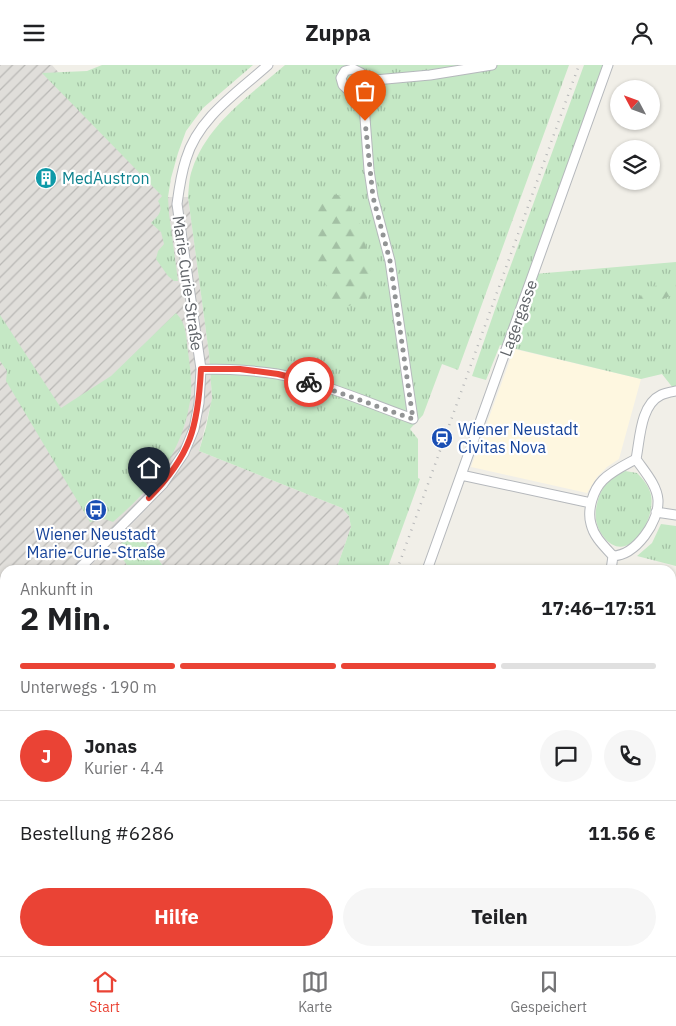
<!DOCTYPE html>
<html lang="de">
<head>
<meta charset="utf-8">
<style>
  :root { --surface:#fff; --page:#f6f6f6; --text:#202124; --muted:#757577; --line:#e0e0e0; --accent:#ea4335 }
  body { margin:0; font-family:"IBM Plex Sans",sans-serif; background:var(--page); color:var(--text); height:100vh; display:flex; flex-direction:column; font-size:19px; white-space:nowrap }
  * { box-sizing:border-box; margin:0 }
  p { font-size:16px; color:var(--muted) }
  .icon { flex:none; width:28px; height:28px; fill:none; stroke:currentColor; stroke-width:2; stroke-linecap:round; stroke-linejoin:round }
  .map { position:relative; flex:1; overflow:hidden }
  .sheet { position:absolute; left:0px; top:500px; width:676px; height:391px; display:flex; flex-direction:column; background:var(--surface); border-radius:15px 15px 0 0; box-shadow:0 1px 4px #0004 }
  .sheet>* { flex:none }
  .needle { width:32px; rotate:311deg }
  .controls { position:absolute; left:610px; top:15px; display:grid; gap:10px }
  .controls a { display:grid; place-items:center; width:50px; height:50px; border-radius:50%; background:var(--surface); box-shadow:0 1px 4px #0004; font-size:25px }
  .pin { position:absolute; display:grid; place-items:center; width:42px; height:42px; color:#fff; margin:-51px -21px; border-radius:50% 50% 50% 0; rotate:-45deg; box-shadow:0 0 5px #0007 }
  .pin .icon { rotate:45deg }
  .courier { position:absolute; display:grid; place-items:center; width:50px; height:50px; margin:-25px; border:4px solid #ea4335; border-radius:50%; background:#fff; color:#222; box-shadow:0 1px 6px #0007 }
  .head em { font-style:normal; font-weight:700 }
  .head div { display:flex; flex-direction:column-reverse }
  .head { display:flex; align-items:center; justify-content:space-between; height:85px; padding:0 20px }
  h1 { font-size:32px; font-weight:700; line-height:38px }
  .bar { display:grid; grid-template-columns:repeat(4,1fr); gap:8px 5px; align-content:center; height:60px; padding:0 20px }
  .bar i { height:6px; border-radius:4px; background:var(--line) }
  .bar .selected { background:var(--accent) }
  .bar p { grid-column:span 4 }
  .line { display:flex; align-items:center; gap:12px; padding:0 20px; border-top:1px solid var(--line) }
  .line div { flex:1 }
  .round { display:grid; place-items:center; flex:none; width:52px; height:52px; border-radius:26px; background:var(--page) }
  .cta { display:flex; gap:10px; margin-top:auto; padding:10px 20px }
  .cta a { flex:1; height:58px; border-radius:30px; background:var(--accent); color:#fff; font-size:20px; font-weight:700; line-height:58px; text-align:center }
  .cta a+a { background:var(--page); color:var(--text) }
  header { display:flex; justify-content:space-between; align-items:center; height:65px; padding:0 20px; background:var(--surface); font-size:22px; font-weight:700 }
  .tabs { display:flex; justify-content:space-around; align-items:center; height:70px; border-top:1px solid var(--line); background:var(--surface); font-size:14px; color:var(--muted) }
  .tabs a { display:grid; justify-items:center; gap:2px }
  .tabs .selected { color:var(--accent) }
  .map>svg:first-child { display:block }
  .commercial { fill:#fef7e0 }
  .industrial { fill:url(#industrial-furrows) }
  .grass { fill:url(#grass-tufts) }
  .forest { fill:url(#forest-firs) }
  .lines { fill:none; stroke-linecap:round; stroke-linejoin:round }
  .street-casing { stroke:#b5b8bc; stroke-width:11 }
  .street { stroke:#fff; stroke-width:9 }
  .rail { stroke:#b6b7b8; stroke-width:2.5; stroke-dasharray:1 6; stroke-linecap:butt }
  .done { stroke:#929495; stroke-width:5; stroke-dasharray:0 9 }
  .route { stroke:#ea4335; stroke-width:6 }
  .labels { text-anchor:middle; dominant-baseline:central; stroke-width:4.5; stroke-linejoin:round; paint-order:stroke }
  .culture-label { font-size:16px; fill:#0d838f; stroke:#fff; text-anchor:start }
  .street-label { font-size:16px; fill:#5f6368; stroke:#fff }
  .transit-label { font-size:16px; fill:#164399; stroke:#fff; text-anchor:start }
</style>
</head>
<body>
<header><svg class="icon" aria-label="menu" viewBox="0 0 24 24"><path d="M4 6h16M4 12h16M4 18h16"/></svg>Zuppa<svg class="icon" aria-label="person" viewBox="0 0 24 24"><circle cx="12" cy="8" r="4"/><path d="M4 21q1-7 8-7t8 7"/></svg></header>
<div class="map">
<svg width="676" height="891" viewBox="0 0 676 891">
  <defs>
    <pattern id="industrial-furrows" width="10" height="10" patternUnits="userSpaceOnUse" patternTransform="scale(1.25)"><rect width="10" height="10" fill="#e0deda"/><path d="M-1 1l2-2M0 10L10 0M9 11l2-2" fill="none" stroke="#b9b8b5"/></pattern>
    <pattern id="grass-tufts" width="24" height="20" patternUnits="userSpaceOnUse" patternTransform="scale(1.25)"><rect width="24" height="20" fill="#c5e8c5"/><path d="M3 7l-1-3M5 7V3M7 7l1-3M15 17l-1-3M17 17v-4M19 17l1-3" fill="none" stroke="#a3c0a4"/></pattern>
    <pattern id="forest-firs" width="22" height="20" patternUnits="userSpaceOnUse" patternTransform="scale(1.25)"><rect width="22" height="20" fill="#c5e8c5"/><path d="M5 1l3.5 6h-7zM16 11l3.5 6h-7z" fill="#a3c0a4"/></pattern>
  </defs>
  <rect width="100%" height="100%" fill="#f1efe8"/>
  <!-- commercial -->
  <path class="commercial" d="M514,284L641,314L619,394L607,402L597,412L587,428L471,402Z"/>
  <!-- industrial -->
  <path class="industrial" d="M0,0H52L168,132H188L209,289L212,334L199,386L342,443L349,451L351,462L336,505H166L137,465L117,483L130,505H5V615L0,610Z
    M0,813L5,818V886H37L32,891H0Z"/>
  <!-- grass -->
  <path class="grass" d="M102,0H253L203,43L186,66L178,88L171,113L168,132L169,149L178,216H174L168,211L156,194L158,186L164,179L161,167L151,158C158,151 164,146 158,136L162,131L42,8L87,6Z
    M285,0H569L458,305L442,299L423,350L410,364L418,374V413L420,414L387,505H336L351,462L349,451L342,443L199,386L206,362L212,333L209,289L188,132C189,123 189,113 192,105C207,59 249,31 285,0Z
    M584,0H609L534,209L676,197V322L673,323L662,309L641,314L500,280L486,315L472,311L500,230Z
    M176,248C187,259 186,273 188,287C190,301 192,316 191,329C184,387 155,420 113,457L105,454L90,457L6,316L7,306L0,296V250L61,343L111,311Z
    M625,406L637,408C643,414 649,421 651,430C656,456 627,503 603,471C596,462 594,451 597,439C600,423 610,412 625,406Z
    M661,459L676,461V501L637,491L652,478Z
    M137,465L166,505H130L116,483Z
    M0,610L5,615V818L0,813V678L2,675L0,673Z
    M37,886H248L246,891H32Z"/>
  <!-- forest -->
  <path class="forest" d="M317,127L344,131L362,163L373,216L367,233L349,241H333L314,186Z
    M676,215V233L673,230L654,237H635L648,223Z"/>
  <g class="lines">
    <!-- street casing -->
    <g class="street-casing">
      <path id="street" d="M364,16L430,10L492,0
        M201,304C226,304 252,305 277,309C324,318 368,338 413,354L390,196L373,132L369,105L364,40V16L361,8L353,4L345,6L341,13L343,20L364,40
        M636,394C644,406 657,420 658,435C659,457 636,490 613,491C604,481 594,472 591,459C587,445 593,425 603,415C612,406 625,400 636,394Z
        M636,394C640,375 640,340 661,330C665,328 671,327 676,326
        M461,410L591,438
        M656,447L676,450
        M78,505L163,419L184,388L194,364L199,338L201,304L177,139C179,124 181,109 186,94C198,53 238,27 268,0
        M427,505L608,0
        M611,505L613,491
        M0,581L5,576
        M671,770H676
        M671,877H676
        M413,886V891
        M289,891L290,886
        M426,891L506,886"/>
    </g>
    <!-- street -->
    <use href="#street" class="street"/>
    <!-- rail -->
    <path class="rail" d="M397,505L579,0
      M257,891L258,886"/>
  </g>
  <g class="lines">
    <!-- done -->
    <path class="done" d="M309,317L413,354L390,196L373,132L365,56"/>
    <!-- route -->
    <path class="route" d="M149,433C191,390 198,362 201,304H240L278,309L309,317"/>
  </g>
  <!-- icons -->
  <defs>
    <g id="building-disc" transform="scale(1.125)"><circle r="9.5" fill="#0f9aa8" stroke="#fff"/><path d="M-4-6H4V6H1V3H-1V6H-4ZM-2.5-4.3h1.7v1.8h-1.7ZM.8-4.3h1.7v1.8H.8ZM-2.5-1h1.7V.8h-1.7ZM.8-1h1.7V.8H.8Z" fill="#fff"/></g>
    <g id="station-disc" transform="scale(1.125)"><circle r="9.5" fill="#1a4fb4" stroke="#fff"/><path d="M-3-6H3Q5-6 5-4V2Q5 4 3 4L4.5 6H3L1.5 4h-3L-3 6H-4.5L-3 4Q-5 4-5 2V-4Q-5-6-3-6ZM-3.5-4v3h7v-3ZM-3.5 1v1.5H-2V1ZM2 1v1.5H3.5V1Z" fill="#fff"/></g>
    <g id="bus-disc" transform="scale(1.125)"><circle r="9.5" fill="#1a4fb4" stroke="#fff"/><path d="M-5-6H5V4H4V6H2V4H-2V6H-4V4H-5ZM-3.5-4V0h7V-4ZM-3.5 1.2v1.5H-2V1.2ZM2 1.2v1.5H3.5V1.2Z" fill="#fff"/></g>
  </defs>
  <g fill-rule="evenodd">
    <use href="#building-disc" x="46" y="113"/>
    <use href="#station-disc" x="442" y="373"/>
    <use href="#bus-disc" x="96" y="445"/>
  </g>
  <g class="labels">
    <!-- culture labels -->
    <g class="culture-label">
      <text x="62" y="113">MedAustron</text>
    </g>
    <!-- street labels -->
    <g class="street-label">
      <text transform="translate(188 218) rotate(82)">Marie Curie-Straße</text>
      <text transform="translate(518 253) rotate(-70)">Lagergasse</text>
    </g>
    <!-- transit labels -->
    <g class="transit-label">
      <text x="458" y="364">Wiener Neustadt<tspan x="458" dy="18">Civitas Nova</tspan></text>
      <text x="96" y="469" text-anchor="middle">Wiener Neustadt<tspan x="96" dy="18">Marie-Curie-Straße</tspan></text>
    </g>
  </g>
</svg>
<div class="controls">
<a><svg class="needle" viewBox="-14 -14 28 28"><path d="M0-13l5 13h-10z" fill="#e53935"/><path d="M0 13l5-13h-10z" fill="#757577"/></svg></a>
<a><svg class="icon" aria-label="layers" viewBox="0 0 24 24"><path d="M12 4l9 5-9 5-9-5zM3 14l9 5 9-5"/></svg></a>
</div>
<div class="pin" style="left:365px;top:56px;background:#ea580c"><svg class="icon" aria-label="bag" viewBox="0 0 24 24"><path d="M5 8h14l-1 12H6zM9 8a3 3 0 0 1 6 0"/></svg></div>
<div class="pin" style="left:149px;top:433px;background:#1f2937"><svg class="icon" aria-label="home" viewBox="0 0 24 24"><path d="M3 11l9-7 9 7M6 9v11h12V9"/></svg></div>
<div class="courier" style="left:309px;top:317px"><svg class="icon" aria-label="bike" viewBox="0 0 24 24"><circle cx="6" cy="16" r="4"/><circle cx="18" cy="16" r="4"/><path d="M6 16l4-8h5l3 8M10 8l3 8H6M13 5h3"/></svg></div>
<section class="sheet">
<div class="head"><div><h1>2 Min.</h1><p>Ankunft in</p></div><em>17:46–17:51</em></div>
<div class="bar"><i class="selected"></i><i class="selected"></i><i class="selected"></i><i></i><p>Unterwegs · 190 m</p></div>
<div class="line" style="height:90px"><b class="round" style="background:var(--accent);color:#fff">J</b><div><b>Jonas</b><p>Kurier · 4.4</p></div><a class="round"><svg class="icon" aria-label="chat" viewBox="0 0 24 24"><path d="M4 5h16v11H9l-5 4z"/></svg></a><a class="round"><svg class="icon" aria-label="phone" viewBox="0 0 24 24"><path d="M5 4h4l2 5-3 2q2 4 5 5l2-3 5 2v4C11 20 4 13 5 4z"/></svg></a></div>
<div class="line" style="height:65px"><div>Bestellung #6286</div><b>11.56 €</b></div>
<div class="cta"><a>Hilfe</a><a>Teilen</a></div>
</section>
</div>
<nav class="tabs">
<a class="selected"><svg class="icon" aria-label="home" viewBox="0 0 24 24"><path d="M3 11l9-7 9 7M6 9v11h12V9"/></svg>Start</a>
<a><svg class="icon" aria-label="map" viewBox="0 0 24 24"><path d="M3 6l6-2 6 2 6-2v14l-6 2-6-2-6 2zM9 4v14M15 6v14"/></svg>Karte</a>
<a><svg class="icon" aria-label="saved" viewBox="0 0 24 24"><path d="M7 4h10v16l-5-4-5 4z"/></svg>Gespeichert</a>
</nav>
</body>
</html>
